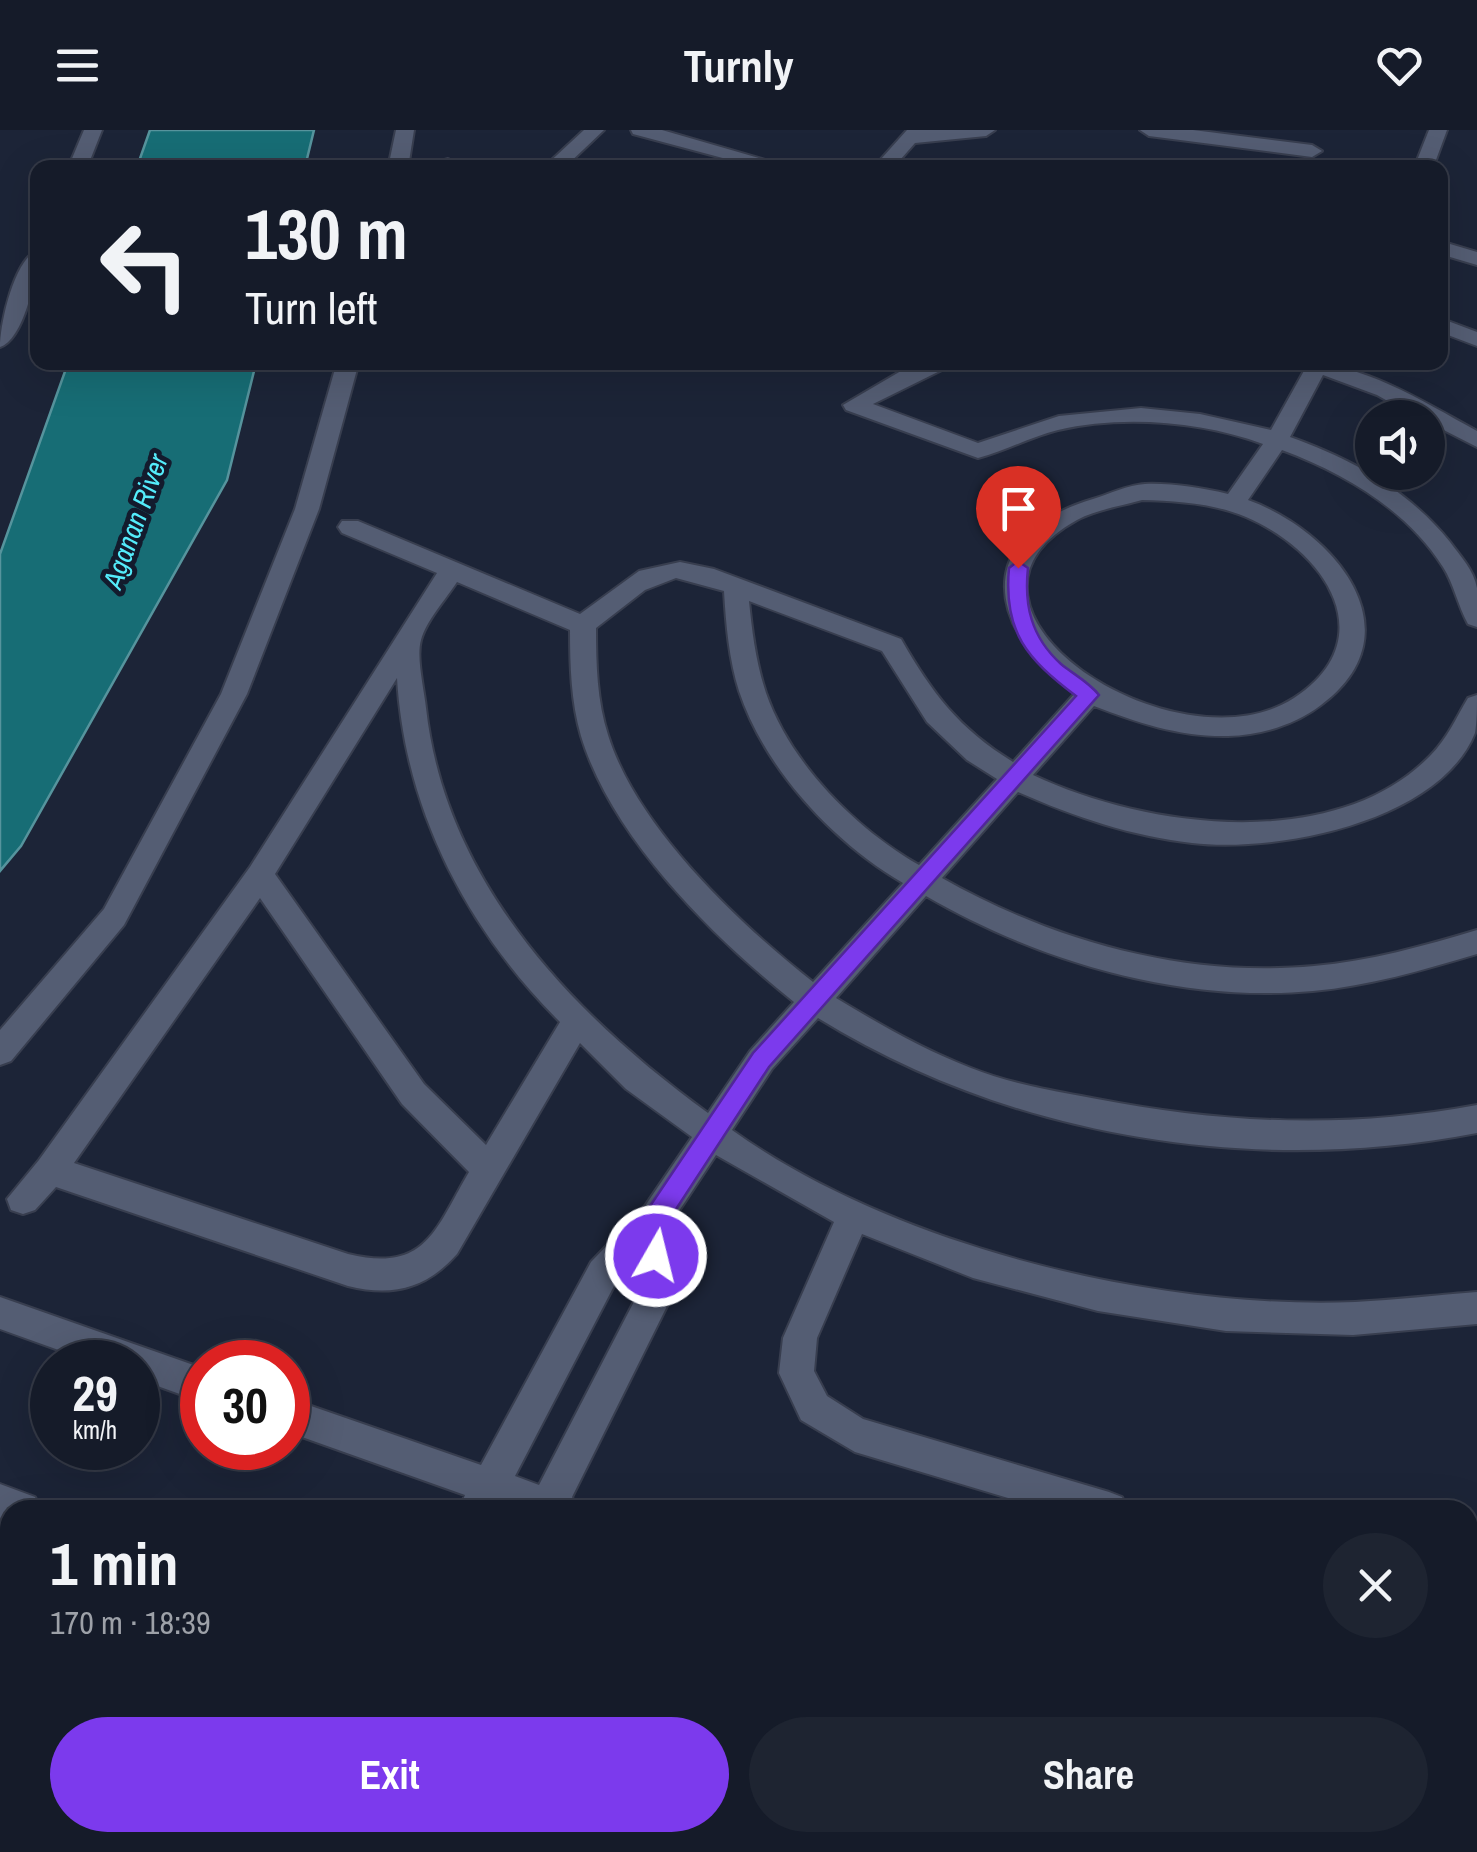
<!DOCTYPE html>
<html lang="en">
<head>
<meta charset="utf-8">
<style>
  body { margin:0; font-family:"Archivo Narrow",sans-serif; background:#1e2431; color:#f1f3f6; height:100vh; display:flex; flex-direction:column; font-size:38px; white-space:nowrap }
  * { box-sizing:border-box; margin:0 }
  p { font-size:32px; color:#9da1a8 }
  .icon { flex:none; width:55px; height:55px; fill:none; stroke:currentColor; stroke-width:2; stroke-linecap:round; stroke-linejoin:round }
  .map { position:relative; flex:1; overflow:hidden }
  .side { position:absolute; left:0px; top:1370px; width:1478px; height:352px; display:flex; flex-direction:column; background:#151b29; border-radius:30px 30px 0 0; box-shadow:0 10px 40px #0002,0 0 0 2px #343946 }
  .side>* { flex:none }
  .top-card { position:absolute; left:30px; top:30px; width:1418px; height:210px; border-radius:20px; box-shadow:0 10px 40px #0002,0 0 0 2px #343946; background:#151b29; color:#f1f3f6; overflow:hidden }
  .tools { position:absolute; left:1355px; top:270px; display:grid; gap:20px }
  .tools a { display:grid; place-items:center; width:90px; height:90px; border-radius:50%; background:#151b29; box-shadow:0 10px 40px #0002,0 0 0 2px #343946; font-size:50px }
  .speed { position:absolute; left:30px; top:1210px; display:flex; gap:20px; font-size:50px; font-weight:700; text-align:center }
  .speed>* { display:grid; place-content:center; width:130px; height:130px; border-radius:50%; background:#151b29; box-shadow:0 10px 40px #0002,0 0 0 2px #343946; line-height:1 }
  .speed small { font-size:25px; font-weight:400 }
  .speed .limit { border:15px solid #d22; background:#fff; color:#111 }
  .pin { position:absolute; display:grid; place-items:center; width:85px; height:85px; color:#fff; margin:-102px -42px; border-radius:50% 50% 50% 0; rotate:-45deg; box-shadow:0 0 10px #0007 }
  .pin .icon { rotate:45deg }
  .me { position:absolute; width:110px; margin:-55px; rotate:8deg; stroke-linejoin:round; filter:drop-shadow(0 0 8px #0008) }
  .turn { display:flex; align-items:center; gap:35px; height:210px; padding:0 50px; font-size:45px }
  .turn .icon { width:130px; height:130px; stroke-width:2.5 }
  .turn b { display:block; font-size:70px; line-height:85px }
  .round { display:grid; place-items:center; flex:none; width:105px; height:105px; border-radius:52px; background:#1e2431 }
  .summary { display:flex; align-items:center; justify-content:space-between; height:170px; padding:0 50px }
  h1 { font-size:60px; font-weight:800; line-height:75px }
  .button { display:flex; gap:20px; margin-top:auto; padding:20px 50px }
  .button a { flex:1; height:115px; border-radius:60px; background:#7c3aed; color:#fff; font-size:40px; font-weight:800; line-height:115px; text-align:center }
  .button a+a { background:#1e2431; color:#f1f3f6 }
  header { display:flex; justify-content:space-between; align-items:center; height:130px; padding:0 50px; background:#151b29; font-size:45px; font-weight:800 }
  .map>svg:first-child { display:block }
  .water { fill:#176d75; stroke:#56949d; stroke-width:2.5 }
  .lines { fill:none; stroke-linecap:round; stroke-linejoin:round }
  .street-casing { stroke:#383e4f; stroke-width:4 }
  .street { fill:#545d73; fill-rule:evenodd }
  .route { fill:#7c3aed; stroke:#51269a; stroke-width:2.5 }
  .labels { text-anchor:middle; stroke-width:10; stroke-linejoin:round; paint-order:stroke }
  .water-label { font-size:28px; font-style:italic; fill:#54ecfb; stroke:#131b2d }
</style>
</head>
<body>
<header><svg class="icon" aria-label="menu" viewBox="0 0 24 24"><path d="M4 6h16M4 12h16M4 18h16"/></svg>Turnly<svg class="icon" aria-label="heart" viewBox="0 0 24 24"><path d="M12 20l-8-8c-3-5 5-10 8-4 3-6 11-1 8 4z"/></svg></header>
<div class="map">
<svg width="1477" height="1722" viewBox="0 0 1477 1722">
  <rect width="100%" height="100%" fill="#1c2437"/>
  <path class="water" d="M150 0H314L305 37H137Z
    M68 233H256L227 350 21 716 0 741V424Z"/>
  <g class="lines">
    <defs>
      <path id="street" d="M84 0H102L87 38H68Z
        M396 0H414L408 38H388Z
        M584 0H604L564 38H543Z
        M631 0H662L793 38H760L633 4Z
        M907 0H995L986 6 915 13 893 38H873Z
        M1140 0H1193L1312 15 1322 21 1312 27 1149 6Z
        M1429 0H1447L1433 38H1414Z
        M448 29 466 38H440L441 31Z
        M1440 111 1477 122V135L1440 124Z
        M38 120C38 143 24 210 0 217 0 194 14 129 38 120Z
        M1440 188 1477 202V216L1440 202Z
        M337 232H359L319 379 247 564 124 795 11 931 0 935V900L104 779 221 564 295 379Z
        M925 232H958L873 274 978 313 1059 286 1141 278 1200 284 1271 300 1305 239 1296 232C1363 232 1420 270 1477 301V317L1428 292V288H1418L1377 265 1323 245 1290 307C1352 329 1408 360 1450 412 1460 426 1474 440 1477 458 1477 470 1477 485 1477 497L1468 494C1458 476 1454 454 1443 437 1407 380 1344 343 1282 320L1248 370C1334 401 1419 502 1321 575 1295 595 1261 605 1228 606 1180 607 1138 593 1094 576L1033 645C1145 698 1334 724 1430 626 1447 609 1456 588 1468 568L1477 565C1477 577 1477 592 1475 603 1439 692 1277 723 1192 713 1131 706 1075 687 1018 662L942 748C1053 811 1185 848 1314 836 1370 831 1424 816 1477 800V824C1423 840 1369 856 1313 861 1180 873 1040 832 926 766L836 868C879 894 924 920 971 938 1011 954 1055 961 1097 969 1225 994 1349 999 1477 975V1003C1254 1046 1012 1008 818 888L772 939 732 1000C895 1117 1157 1180 1355 1172 1396 1170 1437 1165 1477 1162V1194L1353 1205 1226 1201 1098 1181 973 1148 862 1104 817 1208 814 1241 827 1266 863 1289 1109 1362 1122 1367 1127 1380H1048L855 1322 801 1290 779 1243 783 1208 834 1092 716 1025 673 1090 672 1166 572 1367 577 1380 498 1377 459 1380 465 1365 288 1302V1268L481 1335 591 1132 645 1076 692 1007 626 959 580 913 457 1124C426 1159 392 1167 348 1156L56 1057 35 1080 23 1084 11 1080 7 1069 39 1030 250 737 437 443 342 403 338 397 342 391H358L580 484 639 441 680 432 714 439 901 509C932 563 958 598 1013 632L1075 563C985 499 972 405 1093 369 1109 364 1128 355 1145 354 1172 353 1202 358 1228 364L1263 314C1201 291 1122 285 1058 300 1030 307 1005 321 978 328L846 280 843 275 901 241ZM1142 370C1177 371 1213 373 1246 387 1324 420 1385 508 1294 568 1177 644 918 478 1077 390 1095 380 1121 376 1142 370ZM676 448 724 461C726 495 729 529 739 561 765 639 833 712 903 753L813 852C739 794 636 696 608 605 597 571 596 534 596 498L645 460ZM457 452 570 500C570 535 571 572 581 606 612 708 713 807 794 872L750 921 708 983C573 885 445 752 426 578 424 559 416 527 421 510 426 491 446 469 457 452ZM749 471 882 521 927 592 967 630 997 649 919 735C856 699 790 633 766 563 756 533 752 502 749 471ZM397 548C405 681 467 799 560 892L486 1015 424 954 275 744ZM260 768 402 974 469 1042C435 1100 426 1143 348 1124L74 1033ZM639 1129 638 1164 539 1355 515 1346 615 1154Z
        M0 1167 202 1238V1272L138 1249V1232H92L0 1199Z
        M0 1354 35 1367 40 1380H10V1394L0 1390Z
        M1477 1397V1435L1468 1436V1399Z
        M1468 1682 1477 1685V1722H1466L1452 1712H1468Z
        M67 1712H110L106 1722H63Z
        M312 1712H360L356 1722H308Z
        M562 1712H603L600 1722H558Z
        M864 1712H924L928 1722H868Z"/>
    </defs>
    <use href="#street" class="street-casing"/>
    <use href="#street" class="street"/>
  </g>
  <path class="route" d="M1018 431 1028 438C1024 475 1031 507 1061 534 1073 544 1089 552 1099 565L769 937 669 1090 665 1135 656 1138 647 1135 643 1126 648 1079 753 923 1076 566C1027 529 1003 502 1009 438Z"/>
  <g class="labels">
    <g class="water-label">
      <text transform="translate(135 391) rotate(-70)" y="10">Aganan River</text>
    </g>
  </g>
</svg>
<div class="tools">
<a><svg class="icon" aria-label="sound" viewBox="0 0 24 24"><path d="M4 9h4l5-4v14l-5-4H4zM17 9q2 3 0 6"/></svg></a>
</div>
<div class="speed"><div>29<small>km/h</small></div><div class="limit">30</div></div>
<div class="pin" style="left:1018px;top:438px;background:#d93025"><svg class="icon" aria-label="arrive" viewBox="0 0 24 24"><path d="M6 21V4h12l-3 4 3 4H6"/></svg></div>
<svg class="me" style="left:656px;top:1126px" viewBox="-20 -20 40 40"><circle r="17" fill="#7c3aed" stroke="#fff" stroke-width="3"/><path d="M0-11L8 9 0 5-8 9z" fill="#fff"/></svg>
<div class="top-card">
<div class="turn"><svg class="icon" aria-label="left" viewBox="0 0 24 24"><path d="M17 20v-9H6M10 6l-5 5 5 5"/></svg><div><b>130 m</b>Turn left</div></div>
</div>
<section class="side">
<div class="summary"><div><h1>1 min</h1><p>170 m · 18:39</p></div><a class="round"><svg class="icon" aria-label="close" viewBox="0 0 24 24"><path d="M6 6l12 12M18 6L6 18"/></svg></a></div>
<div class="button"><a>Exit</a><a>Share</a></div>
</section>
</div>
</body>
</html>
